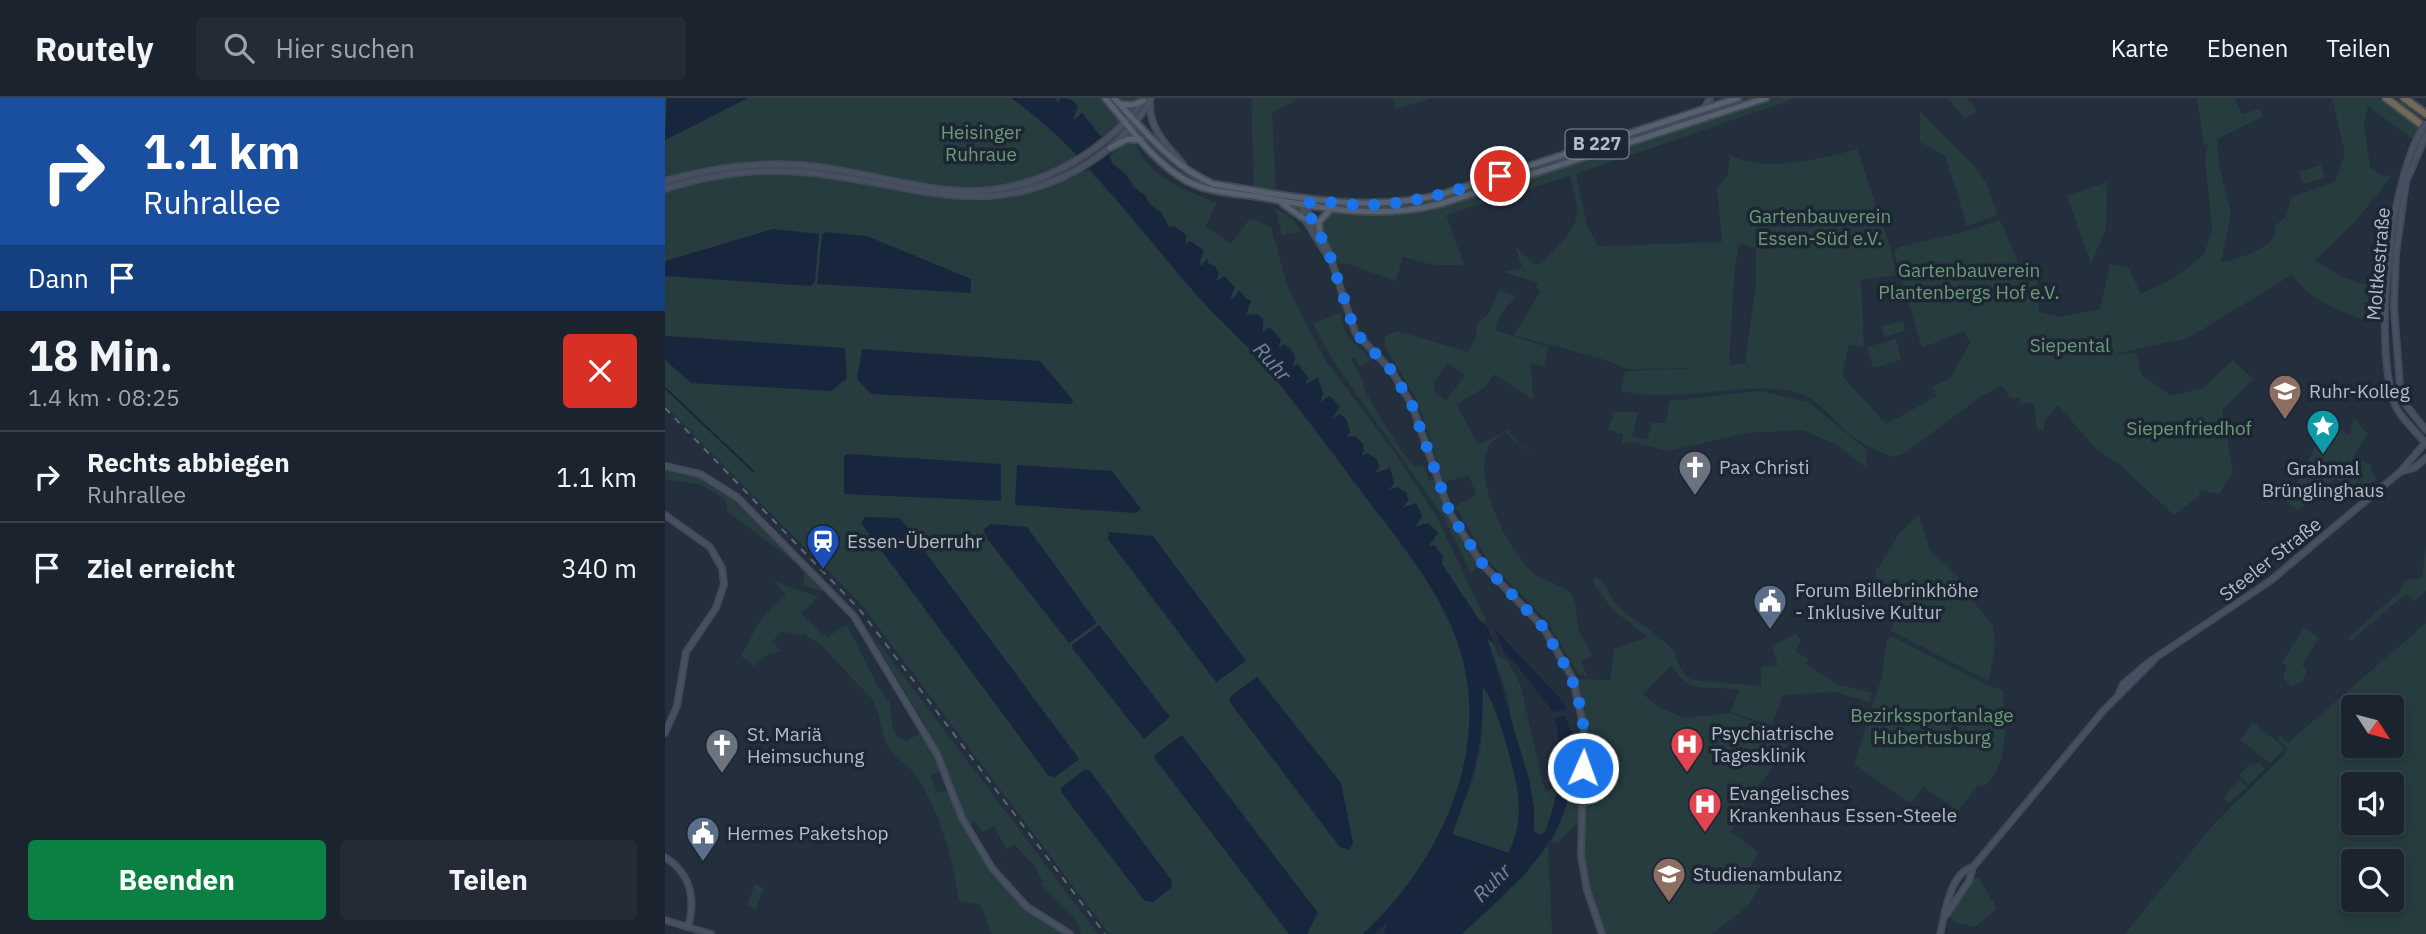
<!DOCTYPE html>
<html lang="de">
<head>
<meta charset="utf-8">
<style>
  body { margin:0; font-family:"IBM Plex Sans",sans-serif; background:#242b36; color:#f1f3f6; height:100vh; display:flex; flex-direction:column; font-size:26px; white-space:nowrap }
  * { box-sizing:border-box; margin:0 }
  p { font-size:23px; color:#a0a4aa }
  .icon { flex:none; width:38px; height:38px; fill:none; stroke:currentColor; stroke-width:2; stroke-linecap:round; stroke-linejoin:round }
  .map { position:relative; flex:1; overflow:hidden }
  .details { display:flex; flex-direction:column; background:#1b232e; width:665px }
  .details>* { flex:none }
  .top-card { background:#1a4fa0; color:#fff; overflow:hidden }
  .needle { width:46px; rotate:126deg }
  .buttons { position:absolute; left:1676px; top:597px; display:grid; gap:14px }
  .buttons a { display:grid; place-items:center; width:63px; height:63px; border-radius:7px; background:#1b232e; box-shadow:0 4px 10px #0003,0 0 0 2px #39404a; font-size:35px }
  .pin { position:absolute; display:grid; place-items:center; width:60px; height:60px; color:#fff; margin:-30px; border:4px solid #fff; border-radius:50%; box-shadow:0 2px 7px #0007 }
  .me { position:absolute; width:77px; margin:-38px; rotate:2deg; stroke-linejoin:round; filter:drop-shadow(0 0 5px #0008) }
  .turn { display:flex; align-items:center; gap:24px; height:147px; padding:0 28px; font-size:32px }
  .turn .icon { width:91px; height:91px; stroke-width:2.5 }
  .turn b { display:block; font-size:49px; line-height:60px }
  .then { display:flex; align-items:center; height:66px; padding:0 28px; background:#0003; gap:14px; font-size:26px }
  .round { display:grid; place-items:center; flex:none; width:74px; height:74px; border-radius:7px; background:#242b36 }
  .head { display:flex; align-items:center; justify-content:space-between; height:119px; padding:0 28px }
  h1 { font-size:42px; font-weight:800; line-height:52px }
  .primary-button { display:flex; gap:14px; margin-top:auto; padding:14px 28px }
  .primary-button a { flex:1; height:80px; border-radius:7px; background:#0b8043; color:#fff; font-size:28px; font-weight:800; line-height:80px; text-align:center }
  .primary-button a+a { background:#242b36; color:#f1f3f6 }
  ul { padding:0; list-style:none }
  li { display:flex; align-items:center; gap:21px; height:91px; padding:0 28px; border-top:2px solid #39404a }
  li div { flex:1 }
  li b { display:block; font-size:26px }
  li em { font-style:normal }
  header { display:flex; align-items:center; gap:42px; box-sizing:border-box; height:98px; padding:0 35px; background:#1b232e; border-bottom:2px solid #39404a }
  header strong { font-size:33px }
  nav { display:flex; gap:38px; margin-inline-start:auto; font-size:24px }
  .search { width:490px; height:63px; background:#242b36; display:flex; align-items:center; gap:18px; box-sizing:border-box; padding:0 24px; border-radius:7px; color:#a0a4aa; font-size:26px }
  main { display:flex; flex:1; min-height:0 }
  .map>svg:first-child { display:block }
  .green { fill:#263c3f; fill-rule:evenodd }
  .water { fill:#17263c; fill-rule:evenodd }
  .pier { fill:#242f3e }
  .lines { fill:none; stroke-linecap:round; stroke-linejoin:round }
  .stream { stroke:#17263c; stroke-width:2 }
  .secondary-casing { stroke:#414a57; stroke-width:8 }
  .primary-casing { stroke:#414a57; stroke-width:9 }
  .highway-casing { stroke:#434c59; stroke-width:10 }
  .secondary { stroke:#465061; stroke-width:4.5 }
  .primary { stroke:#56606e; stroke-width:5 }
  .highway { stroke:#746855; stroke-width:6 }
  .rail { stroke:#5a6575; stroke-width:2; stroke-dasharray:7 7; stroke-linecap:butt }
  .secondary-bridge-casing { stroke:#414a57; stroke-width:8; stroke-linecap:butt }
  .secondary-bridge { stroke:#465061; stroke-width:4.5 }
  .route { stroke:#1a73e8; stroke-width:12; stroke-dasharray:0 21.6 }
  .labels { text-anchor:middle; stroke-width:7; stroke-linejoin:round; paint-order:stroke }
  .shield { fill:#1d2633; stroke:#878f9c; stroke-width:2 }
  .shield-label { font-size:18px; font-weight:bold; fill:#b4bcc9 }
  .park-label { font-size:19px; fill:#6b9a76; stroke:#1d2633 }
  .street-label { font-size:19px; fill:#b4bcc9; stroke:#1d2633 }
  .poi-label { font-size:19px; fill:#b4bcc9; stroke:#1d2633; text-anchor:start }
  .water-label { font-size:21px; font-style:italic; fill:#6d86a8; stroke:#1d2633 }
</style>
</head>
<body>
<header>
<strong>Routely</strong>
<div class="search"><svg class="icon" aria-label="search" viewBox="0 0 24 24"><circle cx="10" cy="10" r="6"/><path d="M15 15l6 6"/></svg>Hier suchen</div>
<nav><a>Karte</a><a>Ebenen</a><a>Teilen</a></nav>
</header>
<main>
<section class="details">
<div class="top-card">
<div class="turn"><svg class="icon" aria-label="right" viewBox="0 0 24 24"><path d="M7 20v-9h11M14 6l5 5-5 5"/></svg><div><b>1.1 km</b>Ruhrallee</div></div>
<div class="then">Dann<svg class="icon" aria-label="arrive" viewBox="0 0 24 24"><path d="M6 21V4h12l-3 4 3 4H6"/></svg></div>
</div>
<div class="head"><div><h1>18 Min.</h1><p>1.4 km · 08:25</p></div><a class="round" style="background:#d93025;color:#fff"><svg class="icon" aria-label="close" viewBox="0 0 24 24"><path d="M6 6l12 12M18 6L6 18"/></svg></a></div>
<ul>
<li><svg class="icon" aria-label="right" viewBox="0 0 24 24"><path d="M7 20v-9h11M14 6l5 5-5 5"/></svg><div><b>Rechts abbiegen</b><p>Ruhrallee</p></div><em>1.1 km</em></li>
<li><svg class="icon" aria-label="arrive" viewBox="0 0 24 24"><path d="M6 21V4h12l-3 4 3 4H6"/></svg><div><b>Ziel erreicht</b></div><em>340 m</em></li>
</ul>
<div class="primary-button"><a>Beenden</a><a>Teilen</a></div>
</section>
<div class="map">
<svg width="1761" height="836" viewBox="0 0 1761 836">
  <rect width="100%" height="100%" fill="#242f3e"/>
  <path class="green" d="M0 0H474L470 5H460L469 16 413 62C460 108 498 161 542 209 552 219 564 227 573 237 616 286 655 339 694 391 734 445 783 500 800 567 825 665 768 771 698 836H444L196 506 0 308ZM592 579 676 685 677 752 565 604V599Z
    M586 0H635L607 15 611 93 589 91Z
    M728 0H767L731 11Z
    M1073 0H1132L911 76 922 127 933 148 1057 144 1052 90 1063 76 1065 57C1097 75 1158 61 1192 51L1225 148 1231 177 1196 182 1199 249 1184 247 1177 278 1221 326 1271 299 1268 289 1285 280 1305 245 1299 233 1257 250 1229 155 1234 149 1306 132 1335 122 1358 176 1372 181 1374 214 1394 219 1435 211 1445 166 1463 169 1476 196 1509 180 1539 157 1547 132 1540 61 1543 46 1539 47 1532 0H1570L1577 16 1595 11 1598 18 1552 41 1554 68 1566 116 1556 164C1575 161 1602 152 1611 135L1609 128 1621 119 1626 99 1670 84 1680 55 1667 0H1713L1755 31 1749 42 1703 8 1699 26 1705 69 1716 77 1727 78 1688 126 1650 162 1675 178 1721 194V227C1687 219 1648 206 1627 177L1523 240 1446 257 1471 255 1476 276 1506 298 1538 290 1568 262 1588 281 1557 312 1568 375 1554 396 1534 392 1535 397 1509 417 1454 366 1431 351 1393 307 1380 322 1378 333 1372 331 1369 305 1356 306 1354 300 1346 301 1337 288 1318 297 1240 355 1229 359C1216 355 1201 348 1190 340 1169 325 1154 298 1126 293 1069 283 1013 307 956 293L960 273 1036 270 963 271 937 261 849 237 875 194 871 188 874 185 839 174 857 169 850 148 870 167 876 166C910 129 920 129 905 78L781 117 799 167H768L738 159 731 183 683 166 667 165 655 128 663 113 642 108 651 103H752ZM1075 145 1091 151V185L1080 266 1064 267 1070 166Z
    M1282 0H1302L1312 13 1300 20Z
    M1255 13 1310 69 1321 84 1332 117 1302 128 1280 57 1255 44Z
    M473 31 523 77 548 87 627 101C615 102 601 97 589 95 522 85 516 82 470 33Z
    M464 45 471 46C482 79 521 92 551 105L541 128 566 146 585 120 606 129 622 187 660 262 730 355 771 418 824 528 815 524 763 448 773 435 750 430 757 418 751 405 737 411 697 359C696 349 701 345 690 338L681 339 682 323 678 318 667 321 668 317 655 304 653 280 640 287 627 267 630 256 624 249 613 251 616 242 606 230 598 235 581 216 585 202 571 198 564 201 551 183 542 161 534 167 521 147V137L509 128 504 130C493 108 475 97 462 78 456 69 448 70 444 58Z
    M1656 67 1660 80 1638 86 1634 74Z
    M1442 84 1441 130 1426 166 1402 98Z
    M610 110 626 119 637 134 617 137Z
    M834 192 851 198 834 219 830 232 883 249 879 269 866 265 868 302 830 276 820 289 792 306 813 347 843 332 854 345 872 356 857 349 840 334C835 338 827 342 824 348 807 381 841 447 865 472 875 483 892 484 903 493 913 502 911 517 913 529 915 538 923 549 927 558L916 563 922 577 936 579 913 576 882 523 824 464 790 408 811 397 804 377 779 384 753 304 720 249V239L732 233 803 254 811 239 812 225 823 216ZM783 265 800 277 781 303 771 296 768 285Z
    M675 215 682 238 707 262 695 268 689 259 686 261 700 286 697 288C705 301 738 360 751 369L759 367 764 383 771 381 784 415 816 466 806 475 778 418 669 264 648 226Z
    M1238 223 1240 233 1219 239 1216 229Z
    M1231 241 1236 262 1208 270 1202 249Z
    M1095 293 1143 304 1202 352 1201 369 1170 346 1138 332 1080 335 1004 353 966 344 957 346 958 336 943 332 949 314H973L967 339 982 342 987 325H1001L1004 303Z
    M1689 320 1703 336 1688 359 1707 367 1705 371 1712 381 1696 393 1669 381 1633 412 1622 404 1656 337 1669 335 1671 330 1685 336Z
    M0 372C66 375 122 450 165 496L138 487 139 476 133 467 62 413 60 401 37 387 0 381Z
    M1254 416 1265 453 1293 478 1301 495 1328 527 1330 548 1324 583 1226 533 1237 501 1211 479V473L1234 436Z
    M1761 445V493L1748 504 1741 496 1697 533 1688 543 1683 540 1736 492 1739 482 1757 480Z
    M930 479C941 484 943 495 950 504 967 523 989 532 1006 550 1014 560 1014 576 1027 582L1096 588V569L1113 568 1107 548 1131 536 1136 542 1131 554 1144 561 1141 566 1171 586 1207 595 1204 604 1170 594 1118 597 1107 627 1066 614 1074 592C1040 586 1026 599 1007 567L978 596 992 608 1019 620 1066 615 1128 640 1074 716 1077 719 1066 734 1093 754 1083 774 1095 781V789L1083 808 1047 836H938L919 775 916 722 892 745 886 744C904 714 906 677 908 643L919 642 918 618 908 581 945 582 949 551 983 539 948 512 928 485Z
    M108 483 154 499 136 515 162 540 181 526 214 590 225 605 227 627 232 639 242 643 257 634 276 673 266 677 272 694 287 693 259 625 202 530 433 836H415L416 832 410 820 376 786 378 784 370 769 349 746 342 752 329 728 318 734 310 723 302 729 313 750 356 804 404 836H327L316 807 294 803C288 761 274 709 248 674 240 664 228 659 222 647 215 632 216 615 207 601L155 546 138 536 137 538 116 533 107 544 117 553 102 557 89 568 76 558 96 521 121 497Z
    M1761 525V836H1460L1548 727 1620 656 1622 650 1613 641 1615 638 1623 645ZM1689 609H1727V648H1689ZM1689 686H1727V724H1689ZM1689 763H1727V802H1689Z
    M1639 530 1654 540 1637 567 1642 571 1638 583 1626 589 1618 579 1622 568 1617 564Z
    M821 537 841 560 855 586 880 694 894 687 890 710 880 734 875 737 868 733 869 710 864 681 847 630 843 599Z
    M1228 539 1322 587 1338 592C1339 624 1347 665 1318 689L1314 687 1293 712 1258 689 1245 705 1189 666 1217 578 1222 541Z
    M818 587C833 611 855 684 854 713 854 728 849 742 844 755L787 736 808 682 816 647Z
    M1588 624 1620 650 1605 665 1575 642Z
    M1593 664 1600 671 1583 687 1574 677 1586 665 1589 668Z
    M1574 681 1581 689 1564 705 1559 700Z
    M883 747 887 836H797L861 776 872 758Z
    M1313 779 1332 810 1310 829 1292 825 1284 818 1307 781Z
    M90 786 99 790 91 811 82 808Z"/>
  <path class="water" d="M2 0H83L0 42Z
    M346 0H391L392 5 396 0C404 0 407 2 413 8L408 22 417 15 437 40 447 66 461 77 468 90 479 96 486 108 496 114 504 129 508 128 521 137V146L525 143 539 152 534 167 538 168 543 160V165L550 168 554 175 551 183 560 178 570 190 565 201 568 202 574 192 582 202H586L581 217 593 216 598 221V235L604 229 616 242 613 251 620 246 631 260 627 268 633 266 643 280 640 287 653 279 658 296 655 304 665 298 675 308 667 321 675 316 682 323 685 334 681 340 689 338 698 346 699 353 696 358 702 355 712 361 714 369 710 375 725 370 729 385 724 392 732 389 742 395 743 403 737 410 751 405 757 418 750 429 763 425 773 435 763 449 769 447 778 458 777 466 815 523 831 532 900 606V612L888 614 850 565 822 540 864 681 869 710V733L875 737 880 734C894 696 901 659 889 620L901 618C902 630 907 629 908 640 915 736 860 777 797 836H719L722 824 709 836H698C775 765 829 651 793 546 774 489 733 441 697 394 667 353 636 312 604 272 585 249 562 230 542 208 479 139 423 54 346 0ZM817 587C833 607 855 686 854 713 854 727 849 742 844 755L787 736C806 686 821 641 817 587Z
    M108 131 154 136 150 183 146 188 0 178V163Z
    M160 134 202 138 306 181V195L152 186 157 137Z
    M0 238 180 250 182 280 166 293 26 285 0 262Z
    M197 251 375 263 408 302 407 306 206 296 192 281Z
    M183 356 336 366V403L179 396V358Z
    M352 367 447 373 476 411 471 415 350 407Z
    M200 419 235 420 414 661 390 679 383 677 196 425Z
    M325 426 362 429 432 525 404 545 323 442 318 432Z
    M444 434 488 438 581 563 551 584 443 441Z
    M434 527 505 619 479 641 408 551 407 547Z
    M592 579 676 685 688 745 684 752 675 749 564 603 565 599Z
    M517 637 653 815 642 836H624L490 661V657Z
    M420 671 425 673 507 783 506 790 488 804 480 803 396 694V690Z"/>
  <path class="pier" d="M439 37 447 55 420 74 407 61Z
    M819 521 827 525 843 564 833 557Z"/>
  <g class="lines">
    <path class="stream" d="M0 290 88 373"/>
    <defs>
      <path id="secondary" d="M485 5C484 31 502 48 518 66
        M1039 11 1045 0
        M1756 33C1724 88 1708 247 1730 307 1736 321 1751 333 1760 345
        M1761 37 1741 84 1731 155 1729 210 1736 301 1761 332
        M0 83C44 70 90 64 136 67 186 71 234 87 283 92 361 100 434 61 481 0
        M0 91C44 77 90 70 136 74 241 82 324 130 425 64 449 48 473 27 486 0
        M631 99 640 108 663 152 690 234 726 272 747 307 785 415 816 465 878 529 908 581 919 631 916 758 922 792 937 836
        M650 103 639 107 637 117 665 162
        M0 368 35 376 72 399 189 518 272 656 297 720 327 770 362 809 405 836
        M1735 374 1749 370 1761 360
        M0 417 45 449 57 470 59 486 51 510 21 554 12 608 0 635
        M1453 598 1458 586 1484 564 1605 483 1735 374 1761 344
        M0 759C26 776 31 800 23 829
        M1281 817 1304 783 1308 769
        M0 822 46 836
        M1275 836C1280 817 1284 775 1308 769L1439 612 1488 563"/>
      <path id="primary" d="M440 0C464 28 489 65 522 83 545 95 570 95 595 99 656 110 712 122 775 106L1101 0
        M449 0C480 33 505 67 548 86 626 98 700 116 778 96L1073 0
        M455 6 467 7 478 3
        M445 50 463 41 476 42
        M618 106 638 120
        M655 136 654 124 664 113"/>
      <path id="highway" d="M1721 0 1761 30
        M1739 0 1761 16"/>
    </defs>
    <use href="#secondary" class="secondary-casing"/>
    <use href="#primary" class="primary-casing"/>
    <use href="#highway" class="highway-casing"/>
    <use href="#secondary" class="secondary"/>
    <use href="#primary" class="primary"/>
    <use href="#highway" class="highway"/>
    <path class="rail" d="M0 310 195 512 440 836"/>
    <defs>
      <path id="secondary-bridge" d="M1756 33 1761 25"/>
    </defs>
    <use href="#secondary-bridge" class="secondary-bridge-casing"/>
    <use href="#secondary-bridge" class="secondary-bridge"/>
  </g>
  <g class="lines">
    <path class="route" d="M835 78C788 94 742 108 692 107 675 107 654 99 639 107L663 152 690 234 726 272 747 307 785 415 817 465 878 529 906 578 918 618V670"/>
  </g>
  <defs>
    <symbol id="school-pin" viewBox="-11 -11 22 30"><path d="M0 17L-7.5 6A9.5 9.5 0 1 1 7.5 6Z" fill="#8d6e63" stroke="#1d2633"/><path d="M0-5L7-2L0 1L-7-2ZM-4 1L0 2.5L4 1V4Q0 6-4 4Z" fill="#fff"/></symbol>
    <symbol id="sight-pin" viewBox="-11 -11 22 30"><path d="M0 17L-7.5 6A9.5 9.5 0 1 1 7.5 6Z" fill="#0f9aa8" stroke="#1d2633"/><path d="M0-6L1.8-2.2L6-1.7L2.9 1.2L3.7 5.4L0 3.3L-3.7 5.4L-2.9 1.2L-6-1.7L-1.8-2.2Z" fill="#fff"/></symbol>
    <symbol id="church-pin" viewBox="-11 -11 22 30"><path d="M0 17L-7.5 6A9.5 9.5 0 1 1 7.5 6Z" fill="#6b7280" stroke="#1d2633"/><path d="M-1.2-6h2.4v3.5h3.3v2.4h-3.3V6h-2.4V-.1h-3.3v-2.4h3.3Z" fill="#fff"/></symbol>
    <symbol id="station-pin" viewBox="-11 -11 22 30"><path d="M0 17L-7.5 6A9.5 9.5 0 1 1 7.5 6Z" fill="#1a4fb4" stroke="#1d2633"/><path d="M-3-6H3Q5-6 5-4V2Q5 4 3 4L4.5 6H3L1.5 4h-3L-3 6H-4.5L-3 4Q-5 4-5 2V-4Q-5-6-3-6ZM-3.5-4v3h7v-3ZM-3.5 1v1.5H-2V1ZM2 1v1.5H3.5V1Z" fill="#fff"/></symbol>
    <symbol id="civic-pin" viewBox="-11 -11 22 30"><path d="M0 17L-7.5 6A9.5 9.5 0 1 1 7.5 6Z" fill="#5c6f8a" stroke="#1d2633"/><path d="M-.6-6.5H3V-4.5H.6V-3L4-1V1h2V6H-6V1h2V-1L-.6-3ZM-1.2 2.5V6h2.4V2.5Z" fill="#fff"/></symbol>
    <symbol id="hospital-pin" viewBox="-11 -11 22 30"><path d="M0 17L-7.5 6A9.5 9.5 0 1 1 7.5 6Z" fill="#e0444e" stroke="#1d2633"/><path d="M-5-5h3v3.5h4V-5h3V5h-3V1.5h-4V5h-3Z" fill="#fff"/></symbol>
    <symbol id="university-pin" viewBox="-11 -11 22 30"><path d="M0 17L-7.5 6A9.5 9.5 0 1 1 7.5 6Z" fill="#8d6e63" stroke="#1d2633"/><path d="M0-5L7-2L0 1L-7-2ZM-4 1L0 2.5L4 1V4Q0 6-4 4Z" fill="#fff"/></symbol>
  </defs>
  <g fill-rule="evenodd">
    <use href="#school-pin" x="1601" y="274" width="38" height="52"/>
    <use href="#sight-pin" x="1639" y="309" width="38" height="52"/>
    <use href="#church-pin" x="1011" y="350" width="38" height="52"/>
    <use href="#station-pin" x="139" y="424" width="38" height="52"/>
    <use href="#civic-pin" x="1086" y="484" width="38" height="52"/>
    <use href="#hospital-pin" x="1003" y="627" width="38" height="52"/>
    <use href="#church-pin" x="38" y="628" width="38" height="52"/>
    <use href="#hospital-pin" x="1021" y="687" width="38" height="52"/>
    <use href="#civic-pin" x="19" y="716" width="38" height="52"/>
    <use href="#university-pin" x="985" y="757" width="38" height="52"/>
  </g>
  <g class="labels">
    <rect class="shield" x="900.5" y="31.5" width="63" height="29" rx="5"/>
    <g class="shield-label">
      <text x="932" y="52">B 227</text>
    </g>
    <g class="park-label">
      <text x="316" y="41">Heisinger<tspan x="316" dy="22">Ruhraue</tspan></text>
      <text x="1155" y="125">Gartenbauverein<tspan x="1155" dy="22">Essen-Süd e.V.</tspan></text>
      <text x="1304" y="179">Gartenbauverein<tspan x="1304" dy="22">Plantenbergs Hof e.V.</tspan></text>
      <text x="1405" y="254">Siepental</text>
      <text x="1524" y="337">Siepenfriedhof</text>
      <text x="1267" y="624">Bezirkssportanlage<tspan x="1267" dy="22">Hubertusburg</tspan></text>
    </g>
    <g class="street-label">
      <text transform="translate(1713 166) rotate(-85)" y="7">Moltkestraße</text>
      <text transform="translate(1605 461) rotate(-38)" y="7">Steeler Straße</text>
    </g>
    <g class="poi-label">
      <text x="1644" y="300">Ruhr-Kolleg</text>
      <text x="1054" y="376">Pax Christi</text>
      <text x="1658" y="377" text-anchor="middle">Grabmal<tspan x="1658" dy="22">Brünglinghaus</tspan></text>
      <text x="182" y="450">Essen-Überruhr</text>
      <text x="1130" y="499">Forum Billebrinkhöhe<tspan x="1130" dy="22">- Inklusive Kultur</tspan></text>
      <text x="1046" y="642">Psychiatrische<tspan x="1046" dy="22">Tagesklinik</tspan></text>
      <text x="82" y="643">St. Mariä<tspan x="82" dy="22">Heimsuchung</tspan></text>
      <text x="1064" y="702">Evangelisches<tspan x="1064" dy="22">Krankenhaus Essen-Steele</tspan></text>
      <text x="62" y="742">Hermes Paketshop</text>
      <text x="1028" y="783">Studienambulanz</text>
    </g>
    <g class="water-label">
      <text transform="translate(607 264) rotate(48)" y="7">Ruhr</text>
      <text transform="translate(827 785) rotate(-45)" y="7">Ruhr</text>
    </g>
  </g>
</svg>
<div class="buttons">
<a><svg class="needle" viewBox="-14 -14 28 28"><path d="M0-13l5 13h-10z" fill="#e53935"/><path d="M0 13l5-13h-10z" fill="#a0a4aa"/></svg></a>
<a><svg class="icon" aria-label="sound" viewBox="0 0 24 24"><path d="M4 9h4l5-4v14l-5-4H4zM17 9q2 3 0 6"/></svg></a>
<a><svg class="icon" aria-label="search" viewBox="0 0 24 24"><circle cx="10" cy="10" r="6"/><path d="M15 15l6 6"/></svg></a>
</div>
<div class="pin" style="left:835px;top:78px;background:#d93025"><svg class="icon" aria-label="arrive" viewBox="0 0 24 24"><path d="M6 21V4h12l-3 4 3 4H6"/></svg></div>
<svg class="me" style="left:918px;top:670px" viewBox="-20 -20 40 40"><circle r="17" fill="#1a73e8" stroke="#fff" stroke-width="3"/><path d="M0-11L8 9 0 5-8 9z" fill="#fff"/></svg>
</div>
</main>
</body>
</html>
